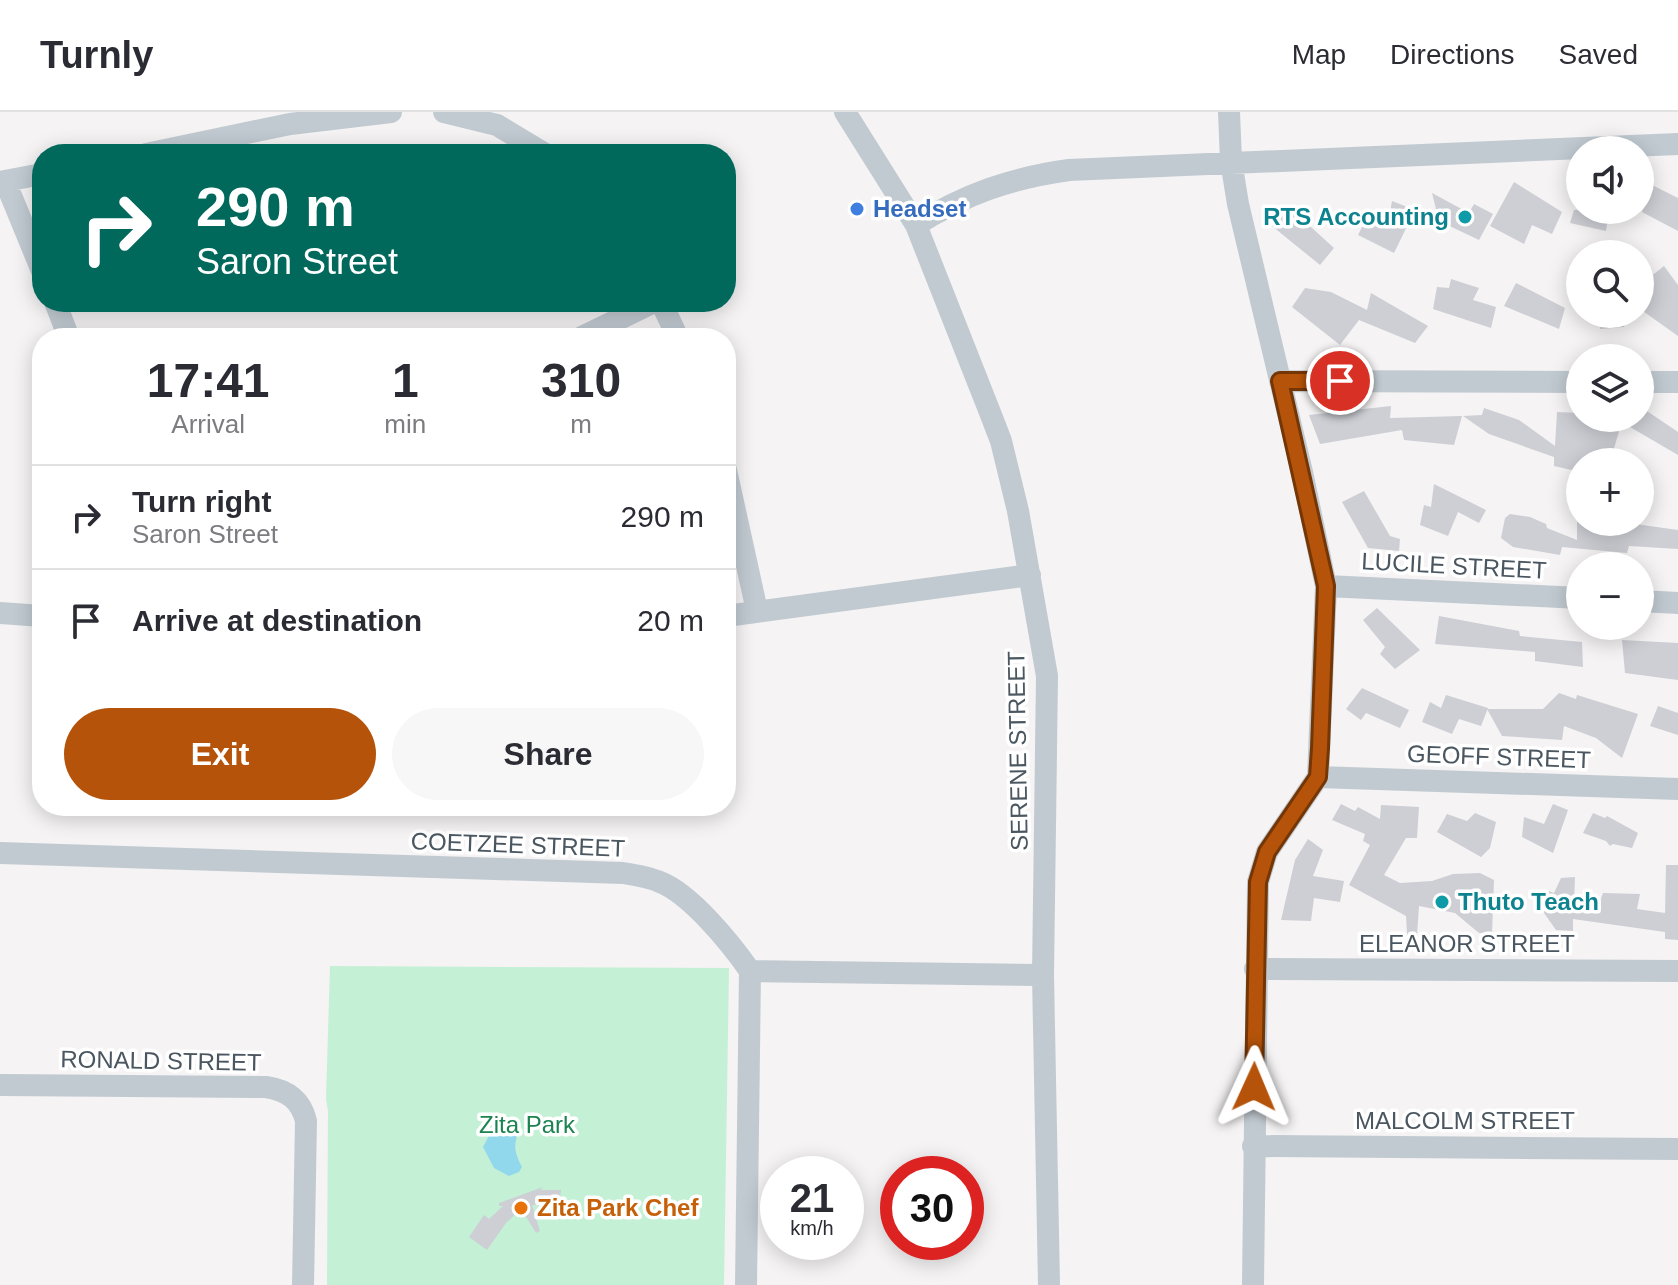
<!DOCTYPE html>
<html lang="en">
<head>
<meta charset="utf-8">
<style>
  body { margin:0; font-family:Helvetica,sans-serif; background:#f7f7f7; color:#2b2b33; height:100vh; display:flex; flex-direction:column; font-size:30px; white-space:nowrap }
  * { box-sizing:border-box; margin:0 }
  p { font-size:26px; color:#7c7c81 }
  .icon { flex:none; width:44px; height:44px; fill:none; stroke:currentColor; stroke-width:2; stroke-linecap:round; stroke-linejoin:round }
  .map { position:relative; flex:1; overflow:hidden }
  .drawer { position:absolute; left:32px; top:216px; width:704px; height:488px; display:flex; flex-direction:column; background:#fff; border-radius:32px; box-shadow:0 4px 20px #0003 }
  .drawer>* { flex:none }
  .guide { position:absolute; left:32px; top:32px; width:704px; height:168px; border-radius:32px; box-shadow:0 4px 20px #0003; background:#00695c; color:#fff; overflow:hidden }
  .buttons { position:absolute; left:1566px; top:24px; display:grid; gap:16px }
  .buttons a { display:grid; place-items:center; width:88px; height:88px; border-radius:50%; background:#fff; box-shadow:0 4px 20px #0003; font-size:40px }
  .speed { position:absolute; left:760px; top:1044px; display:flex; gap:16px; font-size:40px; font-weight:700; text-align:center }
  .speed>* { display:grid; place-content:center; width:104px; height:104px; border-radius:50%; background:#fff; box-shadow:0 4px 20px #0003; line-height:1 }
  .speed small { font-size:20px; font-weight:400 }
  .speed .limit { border:12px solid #d22; background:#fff; color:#111 }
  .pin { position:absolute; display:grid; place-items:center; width:68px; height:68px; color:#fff; margin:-34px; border:4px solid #fff; border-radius:50%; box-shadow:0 2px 8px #0007 }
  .me { position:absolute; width:88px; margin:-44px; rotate:1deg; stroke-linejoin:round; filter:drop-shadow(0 0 6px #0008) }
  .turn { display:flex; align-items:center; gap:28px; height:168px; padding:0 32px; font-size:36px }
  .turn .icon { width:104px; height:104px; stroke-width:2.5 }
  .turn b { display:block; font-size:56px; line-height:68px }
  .eta { display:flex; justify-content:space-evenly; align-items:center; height:136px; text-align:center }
  .eta b { font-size:48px; font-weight:800; line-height:56px }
  .primary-button { display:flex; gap:16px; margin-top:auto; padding:16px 32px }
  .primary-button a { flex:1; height:92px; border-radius:48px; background:#b45309; color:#fff; font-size:32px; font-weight:800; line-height:92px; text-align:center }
  .primary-button a+a { background:#f7f7f7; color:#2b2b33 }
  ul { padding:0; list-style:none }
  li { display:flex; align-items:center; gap:24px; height:104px; padding:0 32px; border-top:2px solid #e1e1e2 }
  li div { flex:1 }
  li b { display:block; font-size:30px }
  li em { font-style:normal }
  header { display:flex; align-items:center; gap:48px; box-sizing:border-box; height:112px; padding:0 40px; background:#fff; border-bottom:2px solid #e1e1e2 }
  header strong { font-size:38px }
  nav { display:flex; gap:44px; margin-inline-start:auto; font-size:28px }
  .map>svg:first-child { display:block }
  .green { fill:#c4f0d5 }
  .water { fill:#92d8ec }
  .building { fill:#cdcfd5 }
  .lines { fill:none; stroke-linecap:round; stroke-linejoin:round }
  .minor { stroke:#c1cad1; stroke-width:22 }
  .route-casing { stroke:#753606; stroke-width:20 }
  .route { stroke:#b45309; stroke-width:14 }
  .shop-dot { fill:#3f7fe0; stroke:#fff; stroke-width:3 }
  .culture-dot { fill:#0f9aa8; stroke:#fff; stroke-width:3 }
  .food-dot { fill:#e8710a; stroke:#fff; stroke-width:3 }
  .labels { text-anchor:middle; stroke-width:7; stroke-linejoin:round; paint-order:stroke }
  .shop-label { font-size:24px; font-weight:bold; fill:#366cbe; stroke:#fff; text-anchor:start }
  .culture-label { font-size:24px; font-weight:bold; fill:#0d838f; stroke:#fff; text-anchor:end }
  .street-label { font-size:24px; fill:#4a5660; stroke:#fff }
  .park-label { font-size:24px; fill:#1a834f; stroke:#fff }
  .food-label { font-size:24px; font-weight:bold; fill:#c56008; stroke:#fff; text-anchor:start }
</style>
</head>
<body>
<header>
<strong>Turnly</strong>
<nav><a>Map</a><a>Directions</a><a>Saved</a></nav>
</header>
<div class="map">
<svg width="1678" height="1173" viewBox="0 0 1678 1173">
  <rect width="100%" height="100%" fill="#f5f3f3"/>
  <path class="green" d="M330 854 729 856 724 1173H327L328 999 326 987Z"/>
  <path class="water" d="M509 1007 516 1008C521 1032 508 1028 522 1055L519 1060 509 1064 494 1056 483 1035 492 1018Z"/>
  <path class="building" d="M1514 70 1562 100 1552 122 1532 113 1524 132 1490 114Z
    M1652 73 1678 86V119L1642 100Z
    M1432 81 1469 101 1474 92 1493 102 1479 128 1439 109Z
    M1392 89 1415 98 1394 141 1358 123 1371 97 1389 106Z
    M1289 95 1334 136 1320 153 1272 114 1276 104Z
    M1574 98H1609L1606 119 1570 111Z
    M1664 154 1678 173V224L1640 197V173Z
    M1451 167 1479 176 1473 188 1496 195 1491 216 1433 197 1437 175 1449 176Z
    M1516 171 1565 196 1559 217 1504 194Z
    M1305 176 1331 180 1367 198 1371 181 1428 214 1415 231 1359 208 1340 233 1292 195Z
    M1600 202H1625L1624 215 1600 217Z
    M1391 294 1390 306 1462 304 1454 333 1404 328 1402 318 1320 332 1309 303Z
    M1641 295 1678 320V343L1630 315 1635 306H1640Z
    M1484 296 1519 308 1555 334 1557 300 1580 301V306H1596L1620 316 1610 350H1580V360L1554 354V345L1489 322 1463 304 1482 303Z
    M1434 372 1486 398 1479 411 1458 400 1448 424 1420 413 1424 393 1431 395Z
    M1364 379 1390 424 1400 427 1399 439 1368 436 1342 390Z
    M1510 402 1530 405 1546 412 1547 416 1577 428V410H1635V412L1678 418V437L1629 434 1627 441 1562 435 1560 443 1513 435 1501 426 1505 406Z
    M1377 496 1420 538 1395 557 1380 542 1385 535 1363 508Z
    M1439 504 1519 519 1520 524 1582 530 1583 555 1535 549V540L1435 532Z
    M1622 528 1678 531V568L1625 561Z
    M1362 576 1409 598 1400 616 1366 601 1361 608 1346 597Z
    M1559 581 1576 587 1577 583 1638 602 1622 646 1596 626 1564 614 1562 628 1502 624 1487 597H1543Z
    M1446 583 1488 596 1481 614 1459 607 1452 622 1422 610 1430 590 1441 596Z
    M1658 594 1678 601V623L1650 614Z
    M1341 692 1355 699 1358 695 1380 707 1381 693 1419 695 1417 726H1406L1384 763 1400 771 1432 769 1453 762 1480 761 1494 768 1492 821H1479L1455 801 1419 794 1416 838H1408L1406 804 1349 773 1370 733 1363 729 1365 722 1332 708Z
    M1553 692 1568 698 1553 741 1522 725 1524 705 1544 712Z
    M1475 701 1496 710 1490 736 1481 745 1437 720 1447 702 1467 709Z
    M1593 701 1605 706 1607 704 1638 721 1632 736 1613 732 1610 734 1606 729 1583 721Z
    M1308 727 1323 738 1313 764 1344 769 1340 790 1314 786 1311 809 1281 808 1295 748Z
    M1666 753H1678V828L1665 827V820L1573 807V819L1556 818 1544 801 1546 778 1554 781 1561 766 1575 765 1574 791 1599 792 1603 781 1640 782 1637 797 1665 801Z
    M543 1075 540 1078H561L559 1093H532L540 1119 536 1121 521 1097 506 1111 487 1138 469 1125 484 1103 489 1107 503 1094H499V1091Z"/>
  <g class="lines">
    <path class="minor" d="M444 0 497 13 545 42
      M845 0 916 113 991 303 1001 329 1018 399 1047 564 1043 863 1049 1173
      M1229 0 1231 49 1238 92 1302 360 1326 474 1318 665 1267 740 1258 770 1253 1173
      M146 42 290 12 391 0
      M5 69 42 159
      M0 70 42 62
      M916 113C965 82 1011 66 1069 58L1678 32
      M55 190 69 226
      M661 190 678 226
      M580 226 654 190
      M1280 269 1580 270
      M1640 270H1678
      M726 358 757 499
      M1326 474 1580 486
      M1640 489 1678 491
      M0 501 42 504
      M726 504 1030 463
      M1318 665 1678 677
      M0 741 623 761C636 763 649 765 660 770 691 782 732 833 750 859
      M1255 857 1678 859
      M750 859 1043 863
      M0 973 266 975C287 978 301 988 306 1009L303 1173
      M1253 1034 1678 1037
      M746 1173 750 859"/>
  </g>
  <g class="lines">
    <defs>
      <path id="route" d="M1254 975 1258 770 1267 740 1318 665 1320 636 1326 474 1280 269H1340"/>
    </defs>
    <use href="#route" class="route-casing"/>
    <use href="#route" class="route"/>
  </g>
  <circle class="shop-dot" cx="857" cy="97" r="8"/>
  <g class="culture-dot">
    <circle cx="1465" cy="105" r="8"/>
    <circle cx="1442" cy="790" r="8"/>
  </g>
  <circle class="food-dot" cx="521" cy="1096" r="8"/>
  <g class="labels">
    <g class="shop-label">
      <text x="873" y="105">Headset</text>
    </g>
    <g class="culture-label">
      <text x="1449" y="113">RTS Accounting</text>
      <text x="1458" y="798" text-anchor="start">Thuto Teach</text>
    </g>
    <g class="street-label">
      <text transform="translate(1454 454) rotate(3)" y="8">LUCILE STREET</text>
      <text transform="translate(1018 639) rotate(-91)" y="8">SERENE STREET</text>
      <text transform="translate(1499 645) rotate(2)" y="8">GEOFF STREET</text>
      <text transform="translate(518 733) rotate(2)" y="8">COETZEE STREET</text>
      <text x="1467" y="840">ELEANOR STREET</text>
      <text transform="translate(161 949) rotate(1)" y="8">RONALD STREET</text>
      <text x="1465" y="1017">MALCOLM STREET</text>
    </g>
    <g class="park-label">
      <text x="527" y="1021">Zita Park</text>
    </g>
    <g class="food-label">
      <text x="537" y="1104">Zita Park Chef</text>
    </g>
  </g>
</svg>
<div class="buttons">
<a><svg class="icon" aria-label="sound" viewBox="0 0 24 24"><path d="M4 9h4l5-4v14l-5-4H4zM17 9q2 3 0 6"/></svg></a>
<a><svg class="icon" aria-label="search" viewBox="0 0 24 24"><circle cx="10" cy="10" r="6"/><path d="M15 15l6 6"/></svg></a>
<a><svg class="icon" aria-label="layers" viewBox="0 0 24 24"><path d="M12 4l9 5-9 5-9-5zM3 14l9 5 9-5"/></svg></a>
<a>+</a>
<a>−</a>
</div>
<div class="speed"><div>21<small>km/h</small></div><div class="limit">30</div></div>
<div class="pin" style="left:1340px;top:269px;background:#d93025"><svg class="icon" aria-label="arrive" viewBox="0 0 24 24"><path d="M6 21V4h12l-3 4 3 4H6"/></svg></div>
<svg class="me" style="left:1254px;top:975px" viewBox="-20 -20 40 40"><path d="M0-17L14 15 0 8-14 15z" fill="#b45309" stroke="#fff" stroke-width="4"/></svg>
<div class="guide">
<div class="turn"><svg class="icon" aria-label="right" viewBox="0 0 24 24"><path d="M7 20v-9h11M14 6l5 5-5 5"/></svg><div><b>290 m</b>Saron Street</div></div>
</div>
<section class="drawer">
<div class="eta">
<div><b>17:41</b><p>Arrival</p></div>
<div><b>1</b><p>min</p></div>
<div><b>310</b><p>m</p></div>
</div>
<ul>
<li><svg class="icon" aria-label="right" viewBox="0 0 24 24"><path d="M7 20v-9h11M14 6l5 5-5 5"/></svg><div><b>Turn right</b><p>Saron Street</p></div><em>290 m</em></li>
<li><svg class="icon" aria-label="arrive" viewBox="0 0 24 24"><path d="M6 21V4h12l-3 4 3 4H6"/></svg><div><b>Arrive at destination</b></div><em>20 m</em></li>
</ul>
<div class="primary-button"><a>Exit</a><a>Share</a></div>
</section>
</div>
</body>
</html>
